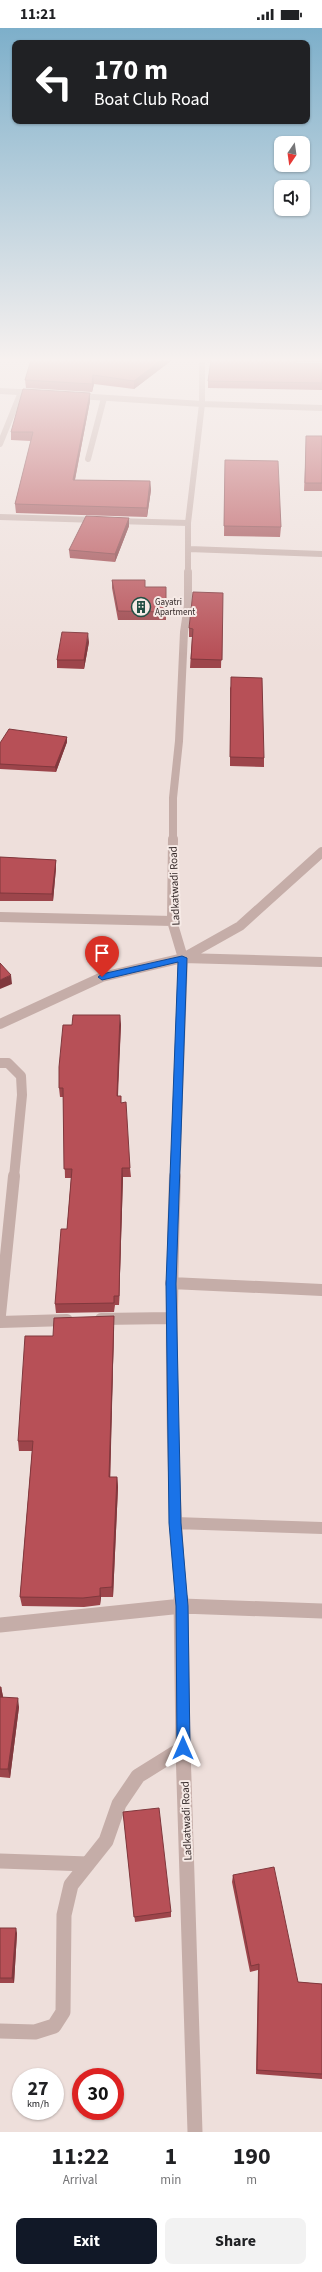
<!DOCTYPE html>
<html lang="en">
<head>
<meta charset="utf-8">
<style>
  body { margin:0; font-family:"Source Sans 3",sans-serif; background:#f2f2f2; color:#202124; height:100vh; display:flex; flex-direction:column; font-size:15px; white-space:nowrap }
  * { box-sizing:border-box; margin:0 }
  p { font-size:13px; color:#757577 }
  .icon { flex:none; width:22px; height:22px; fill:none; stroke:currentColor; stroke-width:2; stroke-linecap:round; stroke-linejoin:round }
  .map { position:relative; height:2104px; overflow:hidden }
  .drawer { display:flex; flex-direction:column; background:#fff; flex:1 }
  .drawer>* { flex:none }
  .top-card { position:absolute; left:12px; top:12px; width:298px; height:84px; border-radius:8px; box-shadow:0 1px 3px #0004; background:#202124; color:#fff; overflow:hidden }
  .needle { width:26px; rotate:193deg }
  .tools { position:absolute; left:274px; top:108px; display:grid; gap:8px }
  .tools a { display:grid; place-items:center; width:36px; height:36px; border-radius:8px; background:#fff; box-shadow:0 1px 3px #0004; font-size:20px }
  .speed { position:absolute; left:12px; top:2040px; display:flex; gap:8px; font-size:20px; font-weight:700; text-align:center }
  .speed>* { display:grid; place-content:center; width:52px; height:52px; border-radius:50%; background:#fff; box-shadow:0 1px 3px #0004; line-height:1 }
  .speed small { font-size:10px; font-weight:400 }
  .speed .limit { border:6px solid #d22; background:#fff; color:#111 }
  .pin { position:absolute; display:grid; place-items:center; width:34px; height:34px; color:#fff; margin:-41px -17px; border-radius:50% 50% 50% 0; rotate:-45deg; box-shadow:0 0 4px #0007 }
  .pin .icon { rotate:45deg }
  .me { position:absolute; width:44px; margin:-22px; rotate:0deg; stroke-linejoin:round; filter:drop-shadow(0 0 3px #0008) }
  .turn { display:flex; align-items:center; gap:14px; height:84px; padding:0 16px; font-size:18px }
  .turn .icon { width:52px; height:52px; stroke-width:2.5 }
  .turn b { display:block; font-size:28px; line-height:34px }
  .eta { display:flex; justify-content:space-evenly; align-items:center; height:68px; text-align:center }
  .eta b { font-size:24px; font-weight:700; line-height:28px }
  .button { display:flex; gap:8px; margin-top:auto; padding:8px 16px }
  .button a { flex:1; height:46px; border-radius:8px; background:#111827; color:#fff; font-size:16px; font-weight:700; line-height:46px; text-align:center }
  .button a+a { background:#f2f2f2; color:#202124 }
  .status { display:flex; justify-content:space-between; align-items:center; height:28px; padding:0 20px; background:#fff; direction:ltr }
  .status svg { height:11px; fill:currentColor }
  .map>svg:first-child { display:block }
  .lines { fill:none; stroke-linecap:round; stroke-linejoin:round }
  .service { stroke:#c5ada8; stroke-width:6 }
  .minor-far4 { stroke:#c5ada8; stroke-width:6 }
  .minor-far3 { stroke:#c5ada8; stroke-width:8 }
  .minor-far2 { stroke:#c5ada8; stroke-width:10 }
  .minor-far1 { stroke:#c5ada8; stroke-width:12 }
  .minor { stroke:#c5ada8; stroke-width:15 }
  .tertiary { stroke:#c5ada8; stroke-width:6 }
  .wall { fill:#9d454b }
  .shaded-wall { fill:#80383d }
  .building { fill:#b75057; stroke:#80383d }
  .route { fill:#1a73e8; stroke:#114b97 }
  .labels { text-anchor:middle; stroke-width:4; stroke-linejoin:round; paint-order:stroke }
  .far-poi-label { font-size:9px; fill:#322727; stroke:#f6eae6; text-anchor:start }
  .street-label { font-size:11px; fill:#322727; stroke:#f6eae6 }
</style>
</head>
<body>
<div class="status"><b>11:21</b><svg viewBox="0 0 49 12"><path d="M0 12V9h3v3zM5 12V6h3v6zM10 12V3h3v9zM15 12V0h3v12zM26 1h20v11H26zM47 4h2v5h-2z"/></svg></div>
<div class="map">
<svg width="322" height="2104" viewBox="0 0 322 2104">
  <rect width="100%" height="100%" fill="#eedfdb"/>
  <g class="lines">
    <path class="service" d="M0 416 21 364
      M88 431 104 370"/>
    <path class="minor-far4" d="M0 489 98 492
      M116 493 188 495
      M189 521 322 526
      M188 545V495L202 376V332"/>
    <path class="minor-far3" d="M173 812V770L179 713 184 604 188 577V544"/>
    <path class="minor-far2" d="M173 811 172 893 183 930 175 1149
      M0 889 172 893
      M183 930 240 898 322 824
      M0 996 102 949 183 930 322 934
      M0 1035H8L21 1048 22 1067 14 1149"/>
    <path class="minor-far1" d="M175 1148C170 1289 170 1431 181 1572
      M171 1255 322 1262
      M0 1287 14 1148
      M101 1291 171 1290
      M0 1294 67 1292
      M175 1495 322 1500"/>
    <path class="minor" d="M181 1571 183 1720 195 2104
      M0 1597 182 1578 322 1583
      M0 1833 88 1836
      M0 2003 35 2004 54 1998 63 1984 64 1887 71 1857 106 1813 119 1776 138 1748 183 1720"/>
    <path class="tertiary" d="M0 363 36 365
      M78 368 202 376 322 380"/>
  </g>
  <path class="wall" d="M31 332H172L134 361 94 356 92 364 26 360 25 352Z
    M211 332H322V334H295L296 335H322V362L208 360V353Z
    M90 373 75 452 150 453 151 462 147 489 16 485 15 476 31 413 11 412V404Z
    M322 408V463H304L306 416Z
    M225 432 281 499 280 509 224 508Z
    M129 490V498L115 534 70 530 69 522Z
    M112 552 145 559H166V592H118L112 560Z
    M223 565 221 640H190L192 609H189V600Z
    M89 614 84 641 57 640V632Z
    M230 658 264 730V739L230 738Z
    M67 709V714L56 744 0 741V715Z
    M0 829 56 832V840L53 873H0Z
    M121 996 118 1068 121 1075 130 1140 131 1149H123L119 1277H115L114 1284 56 1285 55 1276 67 1201 71 1150H65L63 1069H60L59 1060Z
    M114 1299 110 1449H117L118 1459 113 1569H101L100 1577 84 1579 22 1578 20 1569 32 1423H19L18 1413 53 1308Z
    M0 1659H1L3 1669 19 1679 10 1750 0 1749Z
    M123 1784 171 1884V1889L135 1894Z
    M233 1847 298 1954 322 1956V2051L256 2046 258 1942 250 1944 232 1854Z
    M0 1900 17 1905 14 1955H0Z"/>
  <path class="shaded-wall" d="M161 332H172L134 361V353Z
    M93 347 94 356 92 364V356Z
    M90 365V373L73 461V452Z
    M150 453 151 462 147 489V480Z
    M129 490V498L115 534V526Z
    M88 605 89 614 84 641V632Z
    M67 709V714L56 744 55 739Z
    M56 832V840L53 873 52 866Z
    M11 947 12 956 0 961V952Z
    M120 987 121 996 117 1077V1068Z
    M122 1140 123 1149 119 1277V1268Z
    M114 1288V1299L110 1459 109 1449Z
    M117 1449 118 1459 113 1569 112 1559Z
    M100 1560 101 1569 100 1577Z
    M1 1659 3 1668 1 1678 0 1670Z
    M18 1670 19 1679 10 1750 8 1741Z
    M16 1900 17 1905 14 1955 12 1950Z"/>
  <path class="building" d="M31 332H161L134 353 93 347 92 356 25 352Z
    M211 332H293L296 335H322V355L208 353Z
    M23 361 90 365 73 452 150 453 147 480 15 476 33 404H11Z
    M306 408H322V455H305Z
    M225 432 278 433 281 499 224 498Z
    M86 488 129 490 115 526 69 522Z
    M112 552H145V559H166V584L118 583Z
    M193 564 223 565 222 632 191 631 193 601 189 600Z
    M62 604 88 605 84 632H57Z
    M231 649 262 650 264 730 230 729Z
    M9 701 67 709 55 739 0 736V715Z
    M0 829 56 832 52 866 0 865Z
    M0 935 11 947 0 952Z
    M73 987H120L117 1068H121V1075L126 1074 130 1140H122L119 1268H114V1275L55 1276 61 1201H67L72 1141H64L63 1060H59V1039L63 997H72Z
    M114 1288 109 1449H117L112 1559 100 1560V1568L83 1570 20 1569 33 1413H18L25 1308H53L54 1290Z
    M0 1659H1L0 1667Z
    M0 1669 18 1670 8 1741H0Z
    M159 1780 171 1884 134 1889 123 1784Z
    M274 1839 298 1954 322 1956V2046L257 2042 259 1936 251 1938 233 1847Z
    M0 1900H16L12 1950H0Z"/>
  <linearGradient id="sky" x2="0" y2="1"><stop stop-color="#7dafca"/><stop offset="0.53" stop-color="#f7f1ef"/><stop offset="1" stop-color="#f7f1ef" stop-opacity="0"/></linearGradient>
  <rect width="322" height="627" fill="url(#sky)"/>
  <path class="route" d="M182 928 187 930 176 1256 181 1495 188 1578 190 1720 188 1725 183 1727 179 1725 177 1720 176 1578 169 1495 166 1256 178 934 102 952 98 949 102 946Z"/>
  <defs>
    <symbol id="building-ring" viewBox="-11 -11 22 22"><circle r="9.5" fill="#f6eae6" stroke="#224f44" stroke-width="1.5"/><path d="M-4-6H4V6H1V3H-1V6H-4ZM-2.5-4.3h1.7v1.8h-1.7ZM.8-4.3h1.7v1.8H.8ZM-2.5-1h1.7V.8h-1.7ZM.8-1h1.7V.8H.8Z" fill="#224f44"/></symbol>
  </defs>
  <g fill-rule="evenodd">
    <use href="#building-ring" x="130" y="568" width="22" height="22"/>
  </g>
  <g class="labels">
    <g class="far-poi-label">
      <text x="155" y="577">Gayatri<tspan x="155" dy="10">Apartment</tspan></text>
    </g>
    <g class="street-label">
      <text transform="translate(174 858) rotate(-92)" y="4">Ladkatwadi Road</text>
      <text transform="translate(186 1793) rotate(-92)" y="4">Ladkatwadi Road</text>
    </g>
  </g>
</svg>
<div class="tools">
<a><svg class="needle" viewBox="-14 -14 28 28"><path d="M0-13l5 13h-10z" fill="#e53935"/><path d="M0 13l5-13h-10z" fill="#757577"/></svg></a>
<a><svg class="icon" aria-label="sound" viewBox="0 0 24 24"><path d="M4 9h4l5-4v14l-5-4H4zM17 9q2 3 0 6"/></svg></a>
</div>
<div class="speed"><div>27<small>km/h</small></div><div class="limit">30</div></div>
<div class="pin" style="left:102px;top:949px;background:#d93025"><svg class="icon" aria-label="arrive" viewBox="0 0 24 24"><path d="M6 21V4h12l-3 4 3 4H6"/></svg></div>
<svg class="me" style="left:183px;top:1720px" viewBox="-20 -20 40 40"><path d="M0-17L14 15 0 8-14 15z" fill="#1a73e8" stroke="#fff" stroke-width="4"/></svg>
<div class="top-card">
<div class="turn"><svg class="icon" aria-label="left" viewBox="0 0 24 24"><path d="M17 20v-9H6M10 6l-5 5 5 5"/></svg><div><b>170 m</b>Boat Club Road</div></div>
</div>
</div>
<section class="drawer">
<div class="eta">
<div><b>11:22</b><p>Arrival</p></div>
<div><b>1</b><p>min</p></div>
<div><b>190</b><p>m</p></div>
</div>
<div class="button"><a>Exit</a><a>Share</a></div>
</section>
</body>
</html>
